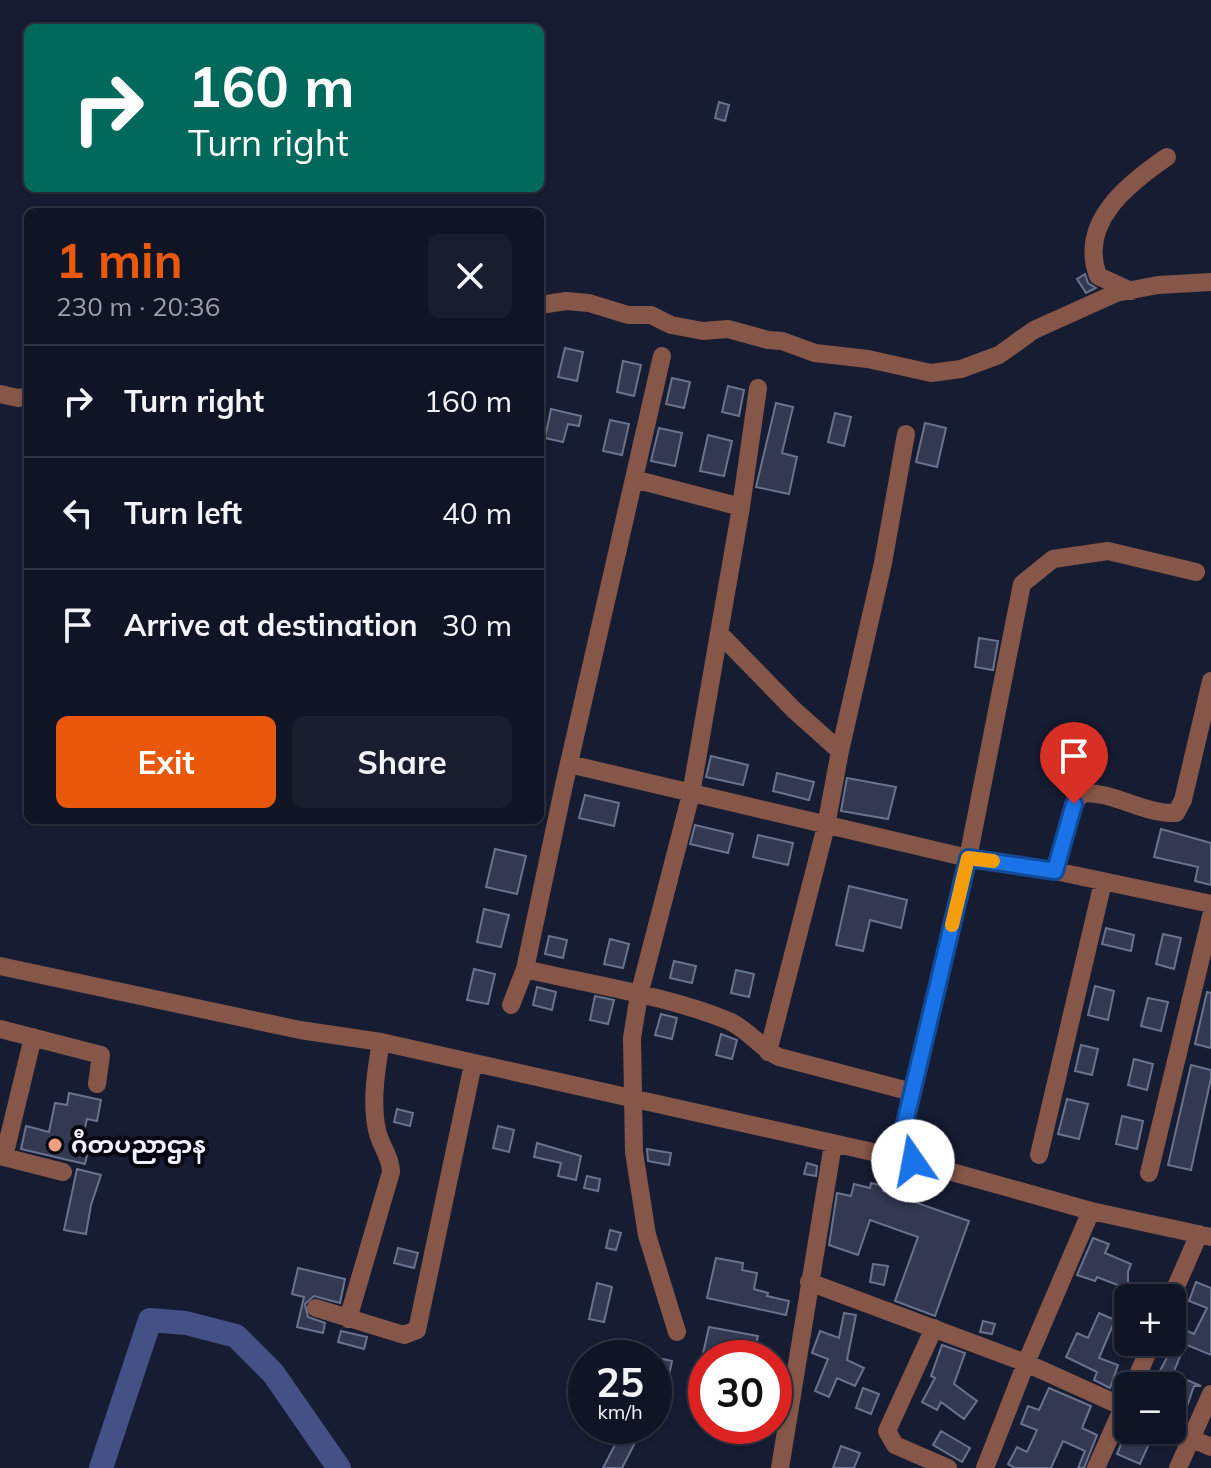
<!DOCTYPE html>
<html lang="en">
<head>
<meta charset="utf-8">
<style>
  body { margin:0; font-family:Mulish,"Noto Sans Myanmar",sans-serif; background:#191e2e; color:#f1f3f6; height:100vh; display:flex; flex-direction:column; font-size:30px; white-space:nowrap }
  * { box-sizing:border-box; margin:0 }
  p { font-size:26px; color:#9c9fa7 }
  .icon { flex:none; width:44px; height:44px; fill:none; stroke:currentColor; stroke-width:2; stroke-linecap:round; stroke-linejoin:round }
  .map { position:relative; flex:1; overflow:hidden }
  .drawer { position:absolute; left:24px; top:208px; width:520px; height:616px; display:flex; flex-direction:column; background:#101526; border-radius:12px; box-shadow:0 2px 6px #0004,0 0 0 2px #303443 }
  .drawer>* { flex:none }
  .guide { position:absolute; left:24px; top:24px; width:520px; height:168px; border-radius:12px; box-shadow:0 2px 6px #0004,0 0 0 2px #303443; background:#00695c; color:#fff; overflow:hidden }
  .tools { position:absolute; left:1114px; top:1284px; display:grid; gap:16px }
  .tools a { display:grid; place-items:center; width:72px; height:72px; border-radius:12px; background:#101526; box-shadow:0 2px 6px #0004,0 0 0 2px #303443; font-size:40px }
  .speed { position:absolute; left:568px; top:1340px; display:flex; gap:16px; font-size:40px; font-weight:700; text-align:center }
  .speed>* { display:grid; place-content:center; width:104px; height:104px; border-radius:50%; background:#101526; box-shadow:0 2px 6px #0004,0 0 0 2px #303443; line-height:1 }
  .speed small { font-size:20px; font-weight:400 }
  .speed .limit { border:12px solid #d22; background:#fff; color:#111 }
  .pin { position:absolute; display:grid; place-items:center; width:68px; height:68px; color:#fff; margin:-82px -34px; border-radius:50% 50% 50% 0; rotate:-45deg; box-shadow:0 0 8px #0007 }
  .pin .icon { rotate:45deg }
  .me { position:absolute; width:88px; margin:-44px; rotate:348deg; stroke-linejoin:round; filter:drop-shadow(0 0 6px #0008) }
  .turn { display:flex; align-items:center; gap:28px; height:168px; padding:0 32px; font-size:36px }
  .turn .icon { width:104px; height:104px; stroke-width:2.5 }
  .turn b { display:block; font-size:56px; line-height:68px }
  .round { display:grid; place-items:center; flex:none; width:84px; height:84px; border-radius:12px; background:#191e2e }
  .headline { display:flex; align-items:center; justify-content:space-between; height:136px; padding:0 32px }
  h1 { font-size:48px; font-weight:700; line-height:60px; color:#ea580c }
  .primary-button { display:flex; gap:16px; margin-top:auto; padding:16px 32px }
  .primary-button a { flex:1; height:92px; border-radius:12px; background:#ea580c; color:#fff; font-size:32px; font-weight:700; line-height:92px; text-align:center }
  .primary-button a+a { background:#191e2e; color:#f1f3f6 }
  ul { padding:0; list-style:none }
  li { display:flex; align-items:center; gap:24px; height:112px; padding:0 32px; border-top:2px solid #303443 }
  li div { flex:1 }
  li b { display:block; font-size:30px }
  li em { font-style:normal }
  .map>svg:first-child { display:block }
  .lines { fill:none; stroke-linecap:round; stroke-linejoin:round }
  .river { stroke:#435186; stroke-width:24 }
  .building { fill:#323951; stroke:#6a738d; stroke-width:2 }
  .minor { stroke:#865748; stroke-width:18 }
  .route-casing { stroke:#114b97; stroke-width:20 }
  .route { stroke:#1a73e8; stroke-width:14 }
  .slow { stroke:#f59e0b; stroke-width:14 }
  .poi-dot { fill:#f39f83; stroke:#050710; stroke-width:3 }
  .labels { text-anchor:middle; stroke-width:8; stroke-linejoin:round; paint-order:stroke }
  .poi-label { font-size:24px; font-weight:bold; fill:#eef2ff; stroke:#050710; text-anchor:start }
</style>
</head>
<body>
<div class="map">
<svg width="1211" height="1468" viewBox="0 0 1211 1468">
  <rect width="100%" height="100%" fill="#161c32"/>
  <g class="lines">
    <path class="river" d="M101 1468 150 1320 186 1323 236 1336 273 1373 339 1468"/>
  </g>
  <path class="building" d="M719 102 729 105 725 121 715 118Z
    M1085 274 1088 283 1096 288 1086 293 1077 279Z
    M565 348 583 352 577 381 558 377Z
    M623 361 641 365 634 396 617 392Z
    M672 378 690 382 684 408 666 404Z
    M728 386 744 390 739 416 722 412Z
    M776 403 793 407 782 453 797 457 789 494 756 487Z
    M551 409 581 416 579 426 568 424 563 442 545 438Z
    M835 413 851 417 844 446 828 442Z
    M610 420 629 424 622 455 603 451Z
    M925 423 946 428 937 467 916 462Z
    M659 428 682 433 675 466 651 461Z
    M708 435 732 441 724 476 700 471Z
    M979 638 998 641 993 670 975 667Z
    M711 756 748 765 743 785 706 777Z
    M777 773 814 782 809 800 773 791Z
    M847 778 896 787 888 819 841 811Z
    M585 795 619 803 614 826 579 818Z
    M695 825 733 834 728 853 690 844Z
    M1161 829 1211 843V885L1195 881 1198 867 1154 857Z
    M758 835 793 843 788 865 753 857Z
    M495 849 526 856 517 894 486 887Z
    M849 886 907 900 901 928 870 920 863 951 836 945Z
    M484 909 509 915 501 947 477 942Z
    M1106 928 1134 935 1131 951 1102 944Z
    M1163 934 1181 938 1174 969 1156 964Z
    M549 936 567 940 563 958 545 954Z
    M610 939 629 944 623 968 604 964Z
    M674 961 696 966 692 983 670 978Z
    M474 969 495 974 488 1004 467 1000Z
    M736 970 754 974 749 997 731 993Z
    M1095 986 1114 991 1108 1020 1088 1015Z
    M537 987 556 992 552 1010 533 1005Z
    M1207 992 1211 993V1048L1195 1044Z
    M595 996 614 1000 608 1024 590 1020Z
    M1148 998 1168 1002 1161 1031 1141 1026Z
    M661 1014 677 1018 672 1039 655 1035Z
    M721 1034 737 1040 732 1059 716 1055Z
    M1081 1045 1098 1049 1092 1075 1075 1071Z
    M1134 1059 1153 1064 1147 1090 1128 1085Z
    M1191 1065 1211 1070V1078L1191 1170 1168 1165Z
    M69 1093 101 1100 97 1121 87 1119 82 1140 90 1142 85 1164 21 1149 26 1126 49 1132 55 1103 67 1105Z
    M1067 1099 1088 1104 1079 1139 1058 1134Z
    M397 1109 413 1113 410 1126 394 1122Z
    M1122 1116 1143 1121 1137 1149 1116 1144Z
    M498 1126 514 1130 509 1152 493 1148Z
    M537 1143 581 1156 576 1180 558 1176 561 1163 534 1157Z
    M647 1149 671 1153 669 1165 648 1161Z
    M807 1163 817 1166 816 1176 804 1174Z
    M77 1169 101 1175 91 1205 86 1234 64 1230Z
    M587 1176 600 1179 598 1191 584 1188Z
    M871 1183 884 1186 883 1191 969 1221 935 1316 895 1301 918 1237 870 1220 858 1255 829 1245 837 1193 851 1196 854 1184 870 1188Z
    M610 1230 621 1233 616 1250 606 1248Z
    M1093 1238 1109 1244 1105 1253 1131 1264 1128 1272V1289L1097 1277 1095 1281 1077 1275Z
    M398 1248 418 1253 414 1268 394 1263Z
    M716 1258 743 1263 742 1270 757 1273 754 1289 768 1293 767 1296 789 1301 786 1315 707 1298Z
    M873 1264 888 1266 884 1285 870 1282Z
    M298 1268 345 1279 340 1303 314 1296 305 1304 308 1317 325 1323 323 1333 297 1327 304 1297 292 1294Z
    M1196 1282 1211 1288V1355L1185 1344 1173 1374 1201 1386H1194L1182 1421 1172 1418V1408L1177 1396 1172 1394V1386L1154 1383 1168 1355 1161 1352 1164 1342H1172V1324L1194 1334 1207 1308 1189 1301Z
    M597 1283 612 1287 604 1322 589 1319Z
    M844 1313 856 1315 847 1360 864 1368 855 1386 837 1378 829 1397 815 1391 828 1359 812 1353 820 1331 839 1338Z
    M1099 1313 1115 1320 1099 1358 1118 1365 1110 1388 1094 1380 1097 1372 1066 1357 1077 1333 1088 1338Z
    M983 1321 995 1324 992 1334 980 1332Z
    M709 1327 758 1336 754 1354 724 1348 721 1358H702Z
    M341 1331 367 1337 364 1349 338 1342Z
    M942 1345 965 1353 954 1384 977 1401 964 1419 941 1402 937 1410 922 1402 935 1378 931 1376Z
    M654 1357 672 1361 666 1390 654 1387Z
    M863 1388 879 1394 871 1414 856 1408Z
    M1049 1388 1091 1406 1082 1428 1097 1435 1084 1468H1078L1085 1451 1063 1441 1051 1468H1015L1008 1464 1017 1447 1027 1452 1037 1430 1021 1424 1028 1406 1039 1410Z
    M1127 1430H1136L1152 1437 1140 1464 1117 1454Z
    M941 1431 970 1448 962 1462 933 1445Z
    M621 1433 636 1441 622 1468H603Z
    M841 1446 860 1453 854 1468H833Z"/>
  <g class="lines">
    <path class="minor" d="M1131 291 1098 276C1078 222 1129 183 1167 157
      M540 305 566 301 589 303 628 315H651L671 325 703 331 728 329 768 340 782 341 815 353 868 359 931 373 961 369 999 355 1034 330 1116 293 1158 285 1211 282
      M0 394 18 398 28 396
      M634 479 741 507
      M719 633 794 710 840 751
      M569 764 968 858 1055 871 1211 904
      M1055 871 1074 804 1082 793C1115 792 1143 814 1176 813L1183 800 1211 681
      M0 966 300 1030 381 1042 913 1161 1091 1211 1211 1237
      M525 969C592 985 665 995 729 1021 749 1030 760 1048 779 1057L912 1092
      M511 1005 525 969 564 785 662 356
      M0 1029 101 1055 97 1084
      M768 1052 826 826 840 751 883 563 906 434
      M1039 1155 1103 882
      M0 1156 63 1172
      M4 1157 33 1037
      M913 1161 903 1131 968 858 1022 584 1053 559 1108 551 1196 572
      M1149 1173 1211 916
      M809 1282 1026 1363 1128 1409
      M1171 1298 1199 1234
      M316 1308 404 1335 417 1330 473 1064
      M348 1319 391 1172C391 1157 380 1145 377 1130 371 1102 376 1070 381 1042
      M934 1328 887 1431 895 1445 948 1468
      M677 1332 647 1235 634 1152 632 1038 639 995 691 794 741 507 758 388
      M1133 1386 1152 1342
      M1172 1430 1211 1447
      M780 1468 833 1144
      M985 1468 1026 1363 1091 1211
      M1096 1468 1128 1396
      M1178 1468 1211 1394"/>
  </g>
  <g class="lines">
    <defs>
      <path id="route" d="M913 1161 903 1131 968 858 1055 871 1074 804"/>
    </defs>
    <use href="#route" class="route-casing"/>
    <use href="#route" class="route"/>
    <path class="slow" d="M952 925 968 858 993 861"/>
  </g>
  <circle class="poi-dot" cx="55" cy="1145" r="8"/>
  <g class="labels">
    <g class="poi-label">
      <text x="71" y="1153">ဂီတပညာဌာန</text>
    </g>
  </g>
</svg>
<div class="tools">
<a>+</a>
<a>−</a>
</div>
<div class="speed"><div>25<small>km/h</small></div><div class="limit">30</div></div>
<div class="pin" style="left:1074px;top:804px;background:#d93025"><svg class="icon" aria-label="arrive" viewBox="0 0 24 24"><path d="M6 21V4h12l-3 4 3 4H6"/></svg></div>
<svg class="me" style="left:913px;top:1161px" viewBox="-20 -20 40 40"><circle r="19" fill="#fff"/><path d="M0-13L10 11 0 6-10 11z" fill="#1a73e8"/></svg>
<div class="guide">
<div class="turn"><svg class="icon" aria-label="right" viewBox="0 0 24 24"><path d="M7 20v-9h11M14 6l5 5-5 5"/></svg><div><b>160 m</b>Turn right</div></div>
</div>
<section class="drawer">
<div class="headline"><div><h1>1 min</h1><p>230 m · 20:36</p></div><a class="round"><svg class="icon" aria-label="close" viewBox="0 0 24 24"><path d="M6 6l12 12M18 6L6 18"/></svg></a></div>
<ul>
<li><svg class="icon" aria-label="right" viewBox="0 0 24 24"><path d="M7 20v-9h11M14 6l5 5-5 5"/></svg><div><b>Turn right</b></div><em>160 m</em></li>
<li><svg class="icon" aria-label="left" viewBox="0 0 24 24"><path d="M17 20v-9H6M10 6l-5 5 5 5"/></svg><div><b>Turn left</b></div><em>40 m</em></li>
<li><svg class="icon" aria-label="arrive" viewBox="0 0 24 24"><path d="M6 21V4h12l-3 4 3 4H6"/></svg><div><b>Arrive at destination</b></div><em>30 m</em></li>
</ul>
<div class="primary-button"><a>Exit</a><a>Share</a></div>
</section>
</div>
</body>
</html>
